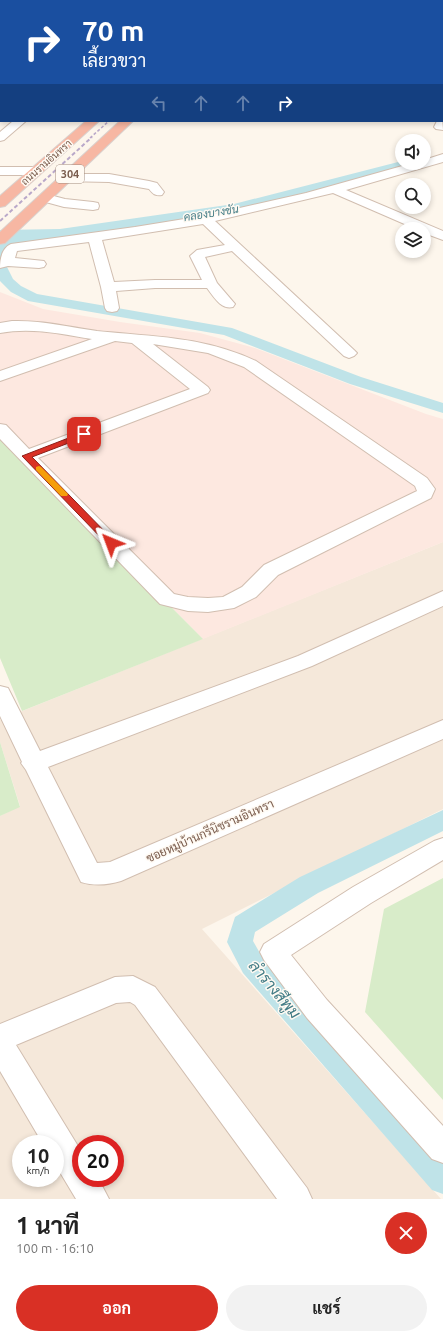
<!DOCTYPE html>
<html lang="th">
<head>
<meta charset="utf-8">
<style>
  body { margin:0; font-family:Ubuntu,Sarabun,sans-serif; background:#f2f2f2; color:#222; height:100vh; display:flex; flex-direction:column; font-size:15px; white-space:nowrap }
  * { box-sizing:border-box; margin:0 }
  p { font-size:13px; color:#767676 }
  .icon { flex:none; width:22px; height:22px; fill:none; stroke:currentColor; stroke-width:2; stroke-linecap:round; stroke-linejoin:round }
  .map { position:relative; height:1199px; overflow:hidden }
  .details { display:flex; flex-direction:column; background:#fff; flex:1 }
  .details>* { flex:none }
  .hud { position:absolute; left:0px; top:0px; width:443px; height:122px; box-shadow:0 2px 6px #0003; background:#1a4fa0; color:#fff; overflow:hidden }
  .tools { position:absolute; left:395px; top:134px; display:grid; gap:8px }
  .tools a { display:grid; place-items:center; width:36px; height:36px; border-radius:50%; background:#fff; box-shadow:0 2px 6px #0003; font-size:20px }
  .speed { position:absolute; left:12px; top:1135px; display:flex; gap:8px; font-size:20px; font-weight:700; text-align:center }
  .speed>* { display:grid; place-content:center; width:52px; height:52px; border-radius:50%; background:#fff; box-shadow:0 2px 6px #0003; line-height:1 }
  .speed small { font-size:10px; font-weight:400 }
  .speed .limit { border:6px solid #d22; background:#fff; color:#111 }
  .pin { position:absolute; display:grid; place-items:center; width:34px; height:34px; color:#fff; margin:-17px; border-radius:8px; box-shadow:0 2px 6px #0006 }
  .me { position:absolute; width:44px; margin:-22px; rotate:316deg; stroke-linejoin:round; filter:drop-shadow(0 0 3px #0008) }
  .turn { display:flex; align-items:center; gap:14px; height:84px; padding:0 16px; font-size:18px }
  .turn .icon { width:52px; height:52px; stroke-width:2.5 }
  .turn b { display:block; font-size:28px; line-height:34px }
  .lanes { display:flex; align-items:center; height:38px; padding:0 16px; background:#0003; justify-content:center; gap:20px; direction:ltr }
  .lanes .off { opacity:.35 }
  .round { display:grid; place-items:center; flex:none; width:42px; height:42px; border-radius:21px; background:#f2f2f2 }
  .summary { display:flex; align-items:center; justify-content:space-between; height:68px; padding:0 16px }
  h1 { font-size:24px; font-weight:700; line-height:30px }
  .primary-button { display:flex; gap:8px; margin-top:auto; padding:8px 16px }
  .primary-button a { flex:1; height:46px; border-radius:24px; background:#d93025; color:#fff; font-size:16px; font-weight:700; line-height:46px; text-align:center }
  .primary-button a+a { background:#f2f2f2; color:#222 }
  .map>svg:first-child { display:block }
  .residential { fill:#f5e8da; fill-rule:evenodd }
  .commercial { fill:#fde8e0 }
  .green { fill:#d8ecc9 }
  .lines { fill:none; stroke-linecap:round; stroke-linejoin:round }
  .canal { fill:#bfe3e8; fill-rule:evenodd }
  .river { fill:#bfe3e8; fill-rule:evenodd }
  .minor-casing { stroke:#d1beb0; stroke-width:2 }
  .highway-casing { stroke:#dad1cd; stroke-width:2 }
  .minor { fill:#fff; fill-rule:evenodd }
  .highway { fill:#f7b7a3; fill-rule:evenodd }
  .rail-far1 { stroke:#b9a8c9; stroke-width:1.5; stroke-dasharray:3 2; stroke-linecap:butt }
  .rail { stroke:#b9a8c9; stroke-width:2; stroke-dasharray:4 2.5; stroke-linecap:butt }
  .route { fill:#d93025; stroke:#8d1f18 }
  .slow { fill:#f59e0b }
  .labels { text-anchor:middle; stroke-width:3; stroke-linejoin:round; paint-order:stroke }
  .far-street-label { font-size:10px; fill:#7a5c4d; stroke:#fffaf3 }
  .shield { fill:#fffaf3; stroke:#a28b7f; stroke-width:1 }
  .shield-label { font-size:11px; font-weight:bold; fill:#7a5c4d }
  .far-water-label { font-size:11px; font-style:italic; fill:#437c86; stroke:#fffaf3 }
  .street-label { font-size:12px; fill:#7a5c4d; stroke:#fffaf3 }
  .near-water-label { font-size:16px; font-style:italic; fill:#437c86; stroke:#fffaf3 }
</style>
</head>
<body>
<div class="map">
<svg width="443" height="1199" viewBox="0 0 443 1199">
  <rect width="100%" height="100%" fill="#fdf6ec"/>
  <path class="residential" d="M443 542V809L202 929 441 1199H0V816L20 806 0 742V720ZM21 1144H55V1178H21ZM81 1144H115V1178H81Z"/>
  <path class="commercial" d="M0 292 43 309 120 322 200 333 255 348 426 414 443 419V542L203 639 0 435Z"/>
  <path class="green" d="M264 0H443V53L442 1Z
    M0 435 203 639 22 711 0 658Z
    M0 742 20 807 0 816Z
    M443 878V1100L365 1012 384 909Z"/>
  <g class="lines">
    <path class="canal" d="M11 232 16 233 18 236 5 257 0 258V243L6 233Z
      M0 262 5 263 13 279 21 286 37 294 232 328 361 377 443 403V413L350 384 224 335 28 301 11 292 0 281Z
      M443 810V831L318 893 255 932 253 941 261 955 443 1156V1194L432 1190 243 973 227 942 235 917 300 877Z"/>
    <path class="river" d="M424 159 427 163 424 167 235 217 60 243 0 244V230L60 229 234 204 402 161V163H424Z"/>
    <defs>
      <path id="minor" d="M65 0H82L83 1H65Z
        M442 63H443V69H442Z
        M0 98H1V104H0Z
        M442 118 443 130 436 129 434 127 437 121H442Z
        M13 121H26L4 140 0 141V132Z
        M443 154V162L346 190 443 231V240L424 233V229H416L333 193 215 221 354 350 357 353 354 356 349 358 344 356 232 251 205 257 217 283 235 304 233 307C221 310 214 297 207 288H155L116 291 119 308 117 311 112 312 107 311 105 308 101 287 89 242 17 251 15 258 44 261 46 264 44 267 39 268 8 266 0 268C0 259 2 248 11 244L135 227 209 215 306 193 413 163H424V160ZM203 224 225 245 197 250 190 256 202 280H155L114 282 102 240Z
        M0 167H35L39 168 41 171 39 174 35 175H0Z
        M66 174H109L149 181 157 183 164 192 162 195C155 196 153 194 149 189L109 182 62 181 60 178 62 175Z
        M46 194 65 199 93 202 98 203 99 206 98 209 93 210 64 207 42 201 40 198 42 195Z
        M12 321C41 320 69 327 97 331 154 337 202 336 256 361L427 478 435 489 431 498 278 575 256 597 234 608 208 612 188 611 160 604 0 439V424L6 425 29 449 190 389 132 343 115 341 0 381V371L92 339C61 334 32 327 0 333V323ZM153 344 208 353 244 367 415 486 417 491 264 565 242 587 223 597 208 598 188 597 174 594 38 458 208 393 210 390 208 387Z
        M443 591V606L312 666 48 767 97 863 110 862 443 720V739L121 881C108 885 94 886 81 882L26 770 21 763 22 762 0 716V686L8 688 40 751 298 656Z
        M443 838V860L371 903 291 955 327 1000 443 1126V1163L432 1159 307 1018 264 960 260 952 264 944 353 887 434 841Z
        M133 976 155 987 307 1188 312 1199H277L135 1005 130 1002 116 1003 16 1045 81 1151V1178H98L109 1199H76L55 1164V1144H43L0 1071V1024L115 977Z"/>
      <path id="highway" d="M86 121H99L5 206 0 207V196Z
        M120 121H133L5 243 0 244V232Z"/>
    </defs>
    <use href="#minor" class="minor-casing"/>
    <use href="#highway" class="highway-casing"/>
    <use href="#minor" class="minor"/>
    <use href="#highway" class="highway"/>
    <path class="rail-far1" d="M90 138 109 121"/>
    <path class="rail" d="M0 221 92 137"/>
  </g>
  <path class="route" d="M84 432 88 434 87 436 32 457 114 541 115 543 111 545H108L22 456Z"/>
  <path class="slow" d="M39 466 41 467 68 494 67 496H61L36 470V467Z"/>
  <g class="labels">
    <g class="far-street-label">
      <text transform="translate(46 162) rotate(-41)" y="4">ถนนรามอินทรา</text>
    </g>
    <rect class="shield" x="56" y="165" width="28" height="18" rx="3"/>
    <g class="shield-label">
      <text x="70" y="178">304</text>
    </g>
    <g class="far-water-label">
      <text transform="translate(211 213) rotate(-9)" y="4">คลองบางชัน</text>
    </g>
    <g class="street-label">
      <text transform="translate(210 831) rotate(-24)" y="4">ซอยหมู่บ้านกรีนิชรามอินทรา</text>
    </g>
    <g class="near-water-label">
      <text transform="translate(275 989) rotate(50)" y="6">ลำรางสีพูม</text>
    </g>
  </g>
</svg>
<div class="tools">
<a><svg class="icon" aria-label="sound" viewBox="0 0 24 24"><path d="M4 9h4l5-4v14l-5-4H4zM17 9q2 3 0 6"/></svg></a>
<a><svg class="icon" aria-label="search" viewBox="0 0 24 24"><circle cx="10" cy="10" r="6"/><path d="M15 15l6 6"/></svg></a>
<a><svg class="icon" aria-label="layers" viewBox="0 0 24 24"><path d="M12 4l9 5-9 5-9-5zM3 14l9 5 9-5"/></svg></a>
</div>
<div class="speed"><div>10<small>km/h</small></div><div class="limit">20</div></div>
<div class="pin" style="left:84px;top:434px;background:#d93025"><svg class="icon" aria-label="arrive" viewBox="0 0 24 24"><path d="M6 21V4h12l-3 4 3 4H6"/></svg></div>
<svg class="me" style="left:111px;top:543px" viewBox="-20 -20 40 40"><path d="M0-17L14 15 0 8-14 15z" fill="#d93025" stroke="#fff" stroke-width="4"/></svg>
<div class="hud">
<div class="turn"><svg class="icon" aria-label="right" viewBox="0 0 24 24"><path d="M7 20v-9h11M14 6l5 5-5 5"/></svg><div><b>70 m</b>เลี้ยวขวา</div></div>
<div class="lanes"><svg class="icon off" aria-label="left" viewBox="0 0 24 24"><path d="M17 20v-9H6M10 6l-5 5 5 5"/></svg><svg class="icon off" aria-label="ahead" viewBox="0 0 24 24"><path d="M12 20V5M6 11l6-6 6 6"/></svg><svg class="icon off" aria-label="ahead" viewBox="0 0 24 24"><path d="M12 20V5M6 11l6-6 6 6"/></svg><svg class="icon" aria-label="right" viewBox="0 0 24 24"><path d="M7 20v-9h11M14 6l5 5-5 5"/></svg></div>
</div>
</div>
<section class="details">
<div class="summary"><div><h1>1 นาที</h1><p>100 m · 16:10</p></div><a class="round" style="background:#d93025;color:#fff"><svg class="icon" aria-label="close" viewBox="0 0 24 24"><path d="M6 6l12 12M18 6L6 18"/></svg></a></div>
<div class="primary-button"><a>ออก</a><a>แชร์</a></div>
</section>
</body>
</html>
